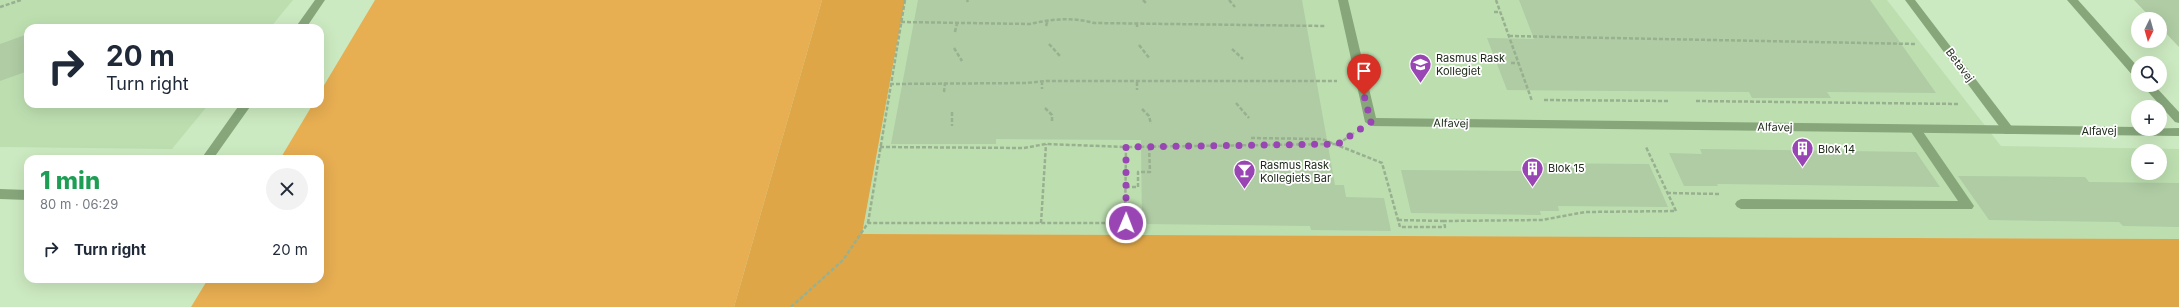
<!DOCTYPE html>
<html lang="en">
<head>
<meta charset="utf-8">
<style>
  body { margin:0; font-family:Inter,sans-serif; background:#f2f2f3; color:#1f2937; height:100vh; display:flex; flex-direction:column; font-size:15px; white-space:nowrap }
  * { box-sizing:border-box; margin:0 }
  p { font-size:13px; color:#747a83 }
  .icon { flex:none; width:22px; height:22px; fill:none; stroke:currentColor; stroke-width:2; stroke-linecap:round; stroke-linejoin:round }
  .map { position:relative; flex:1; overflow:hidden }
  .details { position:absolute; left:24px; top:155px; width:300px; height:128px; display:flex; flex-direction:column; background:#fff; border-radius:12px; box-shadow:0 4px 16px #0002 }
  .details>* { flex:none }
  .guide { position:absolute; left:24px; top:24px; width:300px; height:84px; border-radius:12px; box-shadow:0 4px 16px #0002; background:#fff; color:#1f2937; overflow:hidden }
  .needle { width:26px; rotate:185deg }
  .controls { position:absolute; left:2131px; top:12px; display:grid; gap:8px }
  .controls a { display:grid; place-items:center; width:36px; height:36px; border-radius:50%; background:#fff; box-shadow:0 4px 16px #0002; font-size:20px }
  .pin { position:absolute; display:grid; place-items:center; width:34px; height:34px; color:#fff; margin:-41px -17px; border-radius:50% 50% 50% 0; rotate:-45deg; box-shadow:0 0 4px #0007 }
  .pin .icon { rotate:45deg }
  .me { position:absolute; width:44px; margin:-22px; rotate:1deg; stroke-linejoin:round; filter:drop-shadow(0 0 3px #0008) }
  .turn { display:flex; align-items:center; gap:14px; height:84px; padding:0 16px; font-size:18px }
  .turn .icon { width:52px; height:52px; stroke-width:2.5 }
  .turn b { display:block; font-size:28px; line-height:34px }
  .round { display:grid; place-items:center; flex:none; width:42px; height:42px; border-radius:21px; background:#f2f2f3 }
  .overview { display:flex; align-items:center; justify-content:space-between; height:68px; padding:0 16px }
  h1 { font-size:24px; font-weight:800; line-height:30px; color:#1e9e55 }
  ul { padding:0; list-style:none }
  li { display:flex; align-items:center; gap:12px; height:52px; padding:0 16px }
  li div { flex:1 }
  li b { display:block; font-size:15px }
  li em { font-style:normal }
  .map>svg:first-child { display:block }
  .built { fill:#bddfb0; fill-rule:evenodd }
  .green { fill:#e7ae52 }
  .forest { fill:#dfa647 }
  .building { fill:#afcca4 }
  .lines { fill:none; stroke-linecap:round; stroke-linejoin:round }
  .path { stroke:#98b08f; stroke-width:2.5; stroke-dasharray:4 2; stroke-linecap:butt }
  .lane { fill:#87a77b; fill-rule:evenodd }
  .street { fill:#87a77b; fill-rule:evenodd }
  .route { stroke:#9945b4; stroke-width:7; stroke-dasharray:0 12.6 }
  .labels { text-anchor:middle; stroke-width:3.5; stroke-linejoin:round; paint-order:stroke }
  .poi-label { font-size:11px; fill:#202c1c; stroke:#fff; text-anchor:start }
  .street-label { font-size:11px; fill:#202c1c; stroke:#fff }
</style>
</head>
<body>
<div class="map">
<svg width="2179" height="307" viewBox="0 0 2179 307">
  <rect width="100%" height="100%" fill="#cceac1"/>
  <path class="built" d="M0 0H293L270 28H28V104H209L172 149 0 147Z
    M905 0H1887L2001 146 2179 149V239L862 234ZM2138 151H2160V173H2138Z"/>
  <path class="green" d="M375 0H822L734 307H191L208 279H320V159H280L313 104H320V92Z"/>
  <path class="forest" d="M822 0H905L862 234 2179 239V307H734Z"/>
  <path class="building" d="M918 0H1302L1335 185H1344L1346 197 1384 198 1391 231 1311 230 1310 226 1142 224 1141 140 996 139V144H891Z
    M1519 0H1870L1936 93 1827 92 1831 98H1752L1749 92 1507 90 1487 38 1534 39Z
    M2134 0H2179V47L2160 27V19H2152Z
    M28 34V71L0 81V44Z
    M1700 149 1916 152 1940 187 1717 184 1718 186H1684L1669 153 1702 154Z
    M1523 163 1649 164 1668 207 1558 206 1559 211H1540L1541 215 1411 213 1401 170 1526 171Z
    M1958 176 2085 177 2089 182 2179 183V227L2123 226 2119 222 1989 220Z"/>
  <g class="lines">
    <path class="path" d="M967 0 968 2
      M1143 0 1147 4
      M1229 0 1235 7
      M1496 0 1532 101
      M0 7 21 0
      M1494 12H1500
      M901 22 1030 24C1051 19 1073 17 1094 23L1325 26
      M1137 23V29
      M1046 26 1048 20
      M955 32 957 23
      M1509 36 1916 44
      M1049 44 1060 56
      M1139 45 1150 59
      M954 48 962 61
      M1232 49 1243 59
      M1511 63H1519
      M1042 81V89
      M1137 82V90
      M890 84 1026 83 1046 81H1337
      M944 92 945 83
      M1544 100 1669 101
      M1696 101 1959 104
      M1236 103 1249 118
      M1045 108 1052 115V122
      M1142 109 1149 116 1151 124
      M952 112V126
      M1251 138 1322 139 1382 163 1400 227H1445L1444 221 1542 220 1585 212 1676 211 1646 147
      M880 147 1024 148 1046 144 1126 147
      M1126 187H1138V172H1150L1149 146
      M1667 193 1721 194
      M1398 220 1444 221
      M868 223 905 0
      M1041 223 1046 144
      M791 307 843 260 868 223H1125L1126 147 1338 144 1354 133"/>
    <path class="lane" d="M315 0H325L306 28H295Z
      M1905 0H1915L2013 128 2015 131 2013 134H2005Z
      M2067 0H2078L2138 67V78L2134 77Z
      M2142 85H2154L2179 112V123L2175 122Z
      M240 104H252L213 159H201Z
      M1915 125 1919 126 1972 203 1974 206 1972 209H1741L1737 207 1735 204 1737 201 1741 199 1958 201 1909 129Z
      M0 189 28 190V200L0 199Z"/>
    <path class="street" d="M1338 0H1348L1376 118 2138 127V129L2179 128V136L1371 126 1365 122Z"/>
  </g>
  <g class="lines">
    <path class="route" d="M1126 223V147L1338 144 1371 122 1364 95"/>
  </g>
  <defs>
    <symbol id="university-pin" viewBox="-11 -11 22 30"><path d="M0 17L-7.5 6A9.5 9.5 0 1 1 7.5 6Z" fill="#9945b4" stroke="#fff"/><path d="M0-5L7-2L0 1L-7-2ZM-4 1L0 2.5L4 1V4Q0 6-4 4Z" fill="#fff"/></symbol>
    <symbol id="building-pin" viewBox="-11 -11 22 30"><path d="M0 17L-7.5 6A9.5 9.5 0 1 1 7.5 6Z" fill="#9945b4" stroke="#fff"/><path d="M-4-6H4V6H1V3H-1V6H-4ZM-2.5-4.3h1.7v1.8h-1.7ZM.8-4.3h1.7v1.8H.8ZM-2.5-1h1.7V.8h-1.7ZM.8-1h1.7V.8H.8Z" fill="#fff"/></symbol>
    <symbol id="bar-pin" viewBox="-11 -11 22 30"><path d="M0 17L-7.5 6A9.5 9.5 0 1 1 7.5 6Z" fill="#9945b4" stroke="#fff"/><path d="M-6-5H6L.8 .8V4.5H3.5V6h-7V4.5H-.8V.8Z" fill="#fff"/></symbol>
  </defs>
  <g fill-rule="evenodd">
    <use href="#university-pin" x="1408" y="52" width="25" height="34"/>
    <use href="#building-pin" x="1790" y="136" width="25" height="34"/>
    <use href="#building-pin" x="1520" y="156" width="25" height="34"/>
    <use href="#bar-pin" x="1232" y="158" width="25" height="34"/>
  </g>
  <g class="labels">
    <g class="poi-label">
      <text x="1436" y="62">Rasmus Rask<tspan x="1436" dy="13">Kollegiet</tspan></text>
      <text x="1818" y="153">Blok 14</text>
      <text x="1260" y="169">Rasmus Rask<tspan x="1260" dy="13">Kollegiets Bar</tspan></text>
      <text x="1548" y="172">Blok 15</text>
    </g>
    <g class="street-label">
      <text transform="translate(1960 65) rotate(53)" y="4">Betavej</text>
      <text transform="translate(1451 123) rotate(1)" y="4">Alfavej</text>
      <text transform="translate(1775 127) rotate(1)" y="4">Alfavej</text>
      <text x="2099" y="135">Alfavej</text>
    </g>
  </g>
</svg>
<div class="controls">
<a><svg class="needle" viewBox="-14 -14 28 28"><path d="M0-13l5 13h-10z" fill="#e53935"/><path d="M0 13l5-13h-10z" fill="#747a83"/></svg></a>
<a><svg class="icon" aria-label="search" viewBox="0 0 24 24"><circle cx="10" cy="10" r="6"/><path d="M15 15l6 6"/></svg></a>
<a>+</a>
<a>−</a>
</div>
<div class="pin" style="left:1364px;top:95px;background:#d93025"><svg class="icon" aria-label="arrive" viewBox="0 0 24 24"><path d="M6 21V4h12l-3 4 3 4H6"/></svg></div>
<svg class="me" style="left:1126px;top:223px" viewBox="-20 -20 40 40"><circle r="17" fill="#9945b4" stroke="#fff" stroke-width="3"/><path d="M0-11L8 9 0 5-8 9z" fill="#fff"/></svg>
<div class="guide">
<div class="turn"><svg class="icon" aria-label="right" viewBox="0 0 24 24"><path d="M7 20v-9h11M14 6l5 5-5 5"/></svg><div><b>20 m</b>Turn right</div></div>
</div>
<section class="details">
<div class="overview"><div><h1>1 min</h1><p>80 m · 06:29</p></div><a class="round"><svg class="icon" aria-label="close" viewBox="0 0 24 24"><path d="M6 6l12 12M18 6L6 18"/></svg></a></div>
<ul>
<li><svg class="icon" aria-label="right" viewBox="0 0 24 24"><path d="M7 20v-9h11M14 6l5 5-5 5"/></svg><div><b>Turn right</b></div><em>20 m</em></li>
</ul>
</section>
</div>
</body>
</html>
